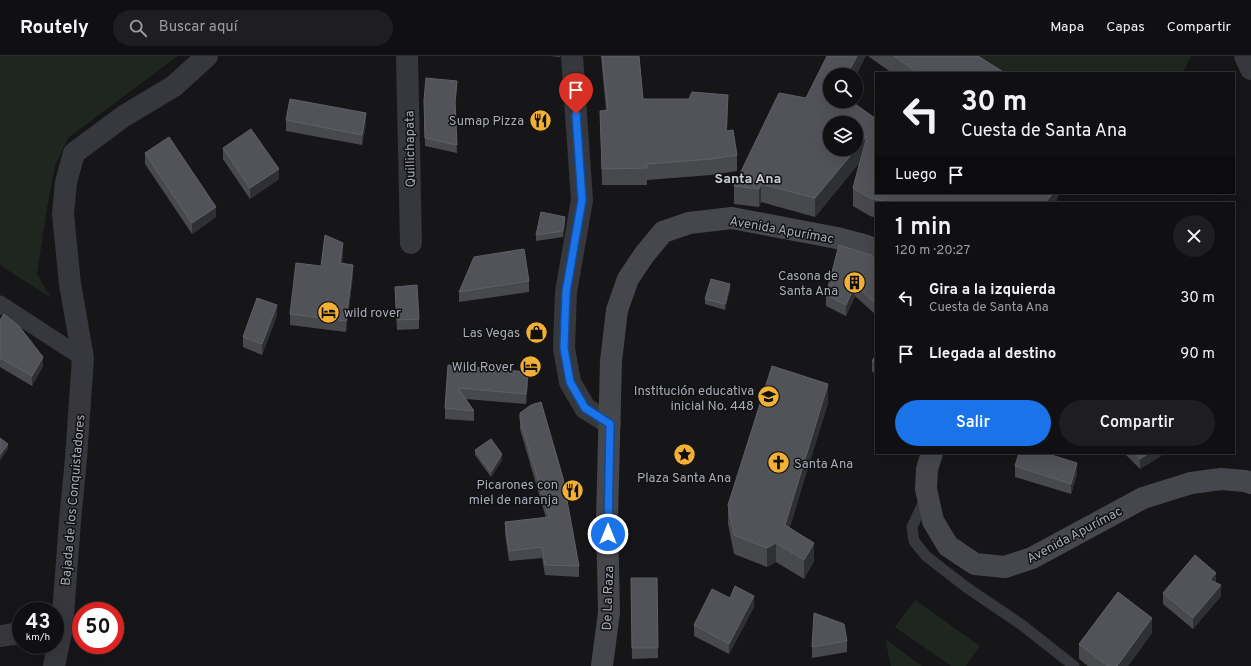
<!DOCTYPE html>
<html lang="es">
<head>
<meta charset="utf-8">
<style>
  body { margin:0; font-family:Overpass,sans-serif; background:#1e1e20; color:#f1f3f6; height:100vh; display:flex; flex-direction:column; font-size:15px; white-space:nowrap }
  * { box-sizing:border-box; margin:0 }
  p { font-size:13px; color:#9c9d9f }
  .icon { flex:none; width:22px; height:22px; fill:none; stroke:currentColor; stroke-width:2; stroke-linecap:round; stroke-linejoin:round }
  .map { position:relative; flex:1; overflow:hidden }
  .panel { position:absolute; left:875px; top:146px; width:360px; height:252px; display:flex; flex-direction:column; background:#101012; border-radius:0px; box-shadow:0 4px 16px #0002,0 0 0 1px #303032 }
  .panel>* { flex:none }
  .guide { position:absolute; left:875px; top:16px; width:360px; height:122px; border-radius:0px; box-shadow:0 4px 16px #0002,0 0 0 1px #303032; background:#101012; color:#f1f3f6; overflow:hidden }
  .fabs { position:absolute; left:823px; top:12px; display:grid; gap:8px }
  .fabs a { display:grid; place-items:center; width:40px; height:40px; border-radius:50%; background:#101012; box-shadow:0 4px 16px #0002,0 0 0 1px #303032; font-size:20px }
  .speed { position:absolute; left:12px; top:546px; display:flex; gap:8px; font-size:20px; font-weight:700; text-align:center }
  .speed>* { display:grid; place-content:center; width:52px; height:52px; border-radius:50%; background:#101012; box-shadow:0 4px 16px #0002,0 0 0 1px #303032; line-height:1 }
  .speed small { font-size:10px; font-weight:400 }
  .speed .limit { border:6px solid #d22; background:#fff; color:#111 }
  .pin { position:absolute; display:grid; place-items:center; width:34px; height:34px; color:#fff; margin:-41px -17px; border-radius:50% 50% 50% 0; rotate:-45deg; box-shadow:0 0 4px #0007 }
  .pin .icon { rotate:45deg }
  .me { position:absolute; width:44px; margin:-22px; rotate:0deg; stroke-linejoin:round; filter:drop-shadow(0 0 3px #0008) }
  .turn { display:flex; align-items:center; gap:14px; height:84px; padding:0 20px; font-size:18px }
  .turn .icon { width:52px; height:52px; stroke-width:2.5 }
  .turn b { display:block; font-size:28px; line-height:34px }
  .then { display:flex; align-items:center; height:38px; padding:0 20px; background:#0003; gap:8px; font-size:15px }
  .round { display:grid; place-items:center; flex:none; width:42px; height:42px; border-radius:21px; background:#1e1e20 }
  .head { display:flex; align-items:center; justify-content:space-between; height:68px; padding:0 20px }
  h1 { font-size:24px; font-weight:600; line-height:30px }
  .primary-button { display:flex; gap:8px; margin-top:auto; padding:8px 20px }
  .primary-button a { flex:1; height:46px; border-radius:24px; background:#1a73e8; color:#fff; font-size:16px; font-weight:600; line-height:46px; text-align:center }
  .primary-button a+a { background:#1e1e20; color:#f1f3f6 }
  ul { padding:0; list-style:none }
  li { display:flex; align-items:center; gap:12px; height:56px; padding:0 20px }
  li div { flex:1 }
  li b { display:block; font-size:15px }
  li em { font-style:normal }
  header { display:flex; align-items:center; gap:24px; box-sizing:border-box; height:56px; padding:0 20px; background:#101012; border-bottom:1px solid #303032 }
  header strong { font-size:19px }
  nav { display:flex; gap:22px; margin-inline-start:auto; font-size:14px }
  .search { width:280px; height:36px; background:#1e1e20; display:flex; align-items:center; gap:10px; box-sizing:border-box; padding:0 14px; border-radius:22px; color:#9c9d9f; font-size:15px }
  .map>svg:first-child { display:block }
  .green { fill:#1e261f }
  .lines { fill:none; stroke-linecap:round; stroke-linejoin:round }
  .service { stroke:#37383d; stroke-width:11 }
  .pedestrian { stroke:#37383d; stroke-width:17 }
  .minor { stroke:#37383d; stroke-width:22 }
  .secondary { stroke:#45474d; stroke-width:22 }
  .wall { fill:#47494d }
  .shaded-wall { fill:#2f3033 }
  .building { fill:#525359; stroke:#5f6168 }
  .route-casing { stroke:#114b97; stroke-width:10 }
  .route { stroke:#1a73e8; stroke-width:7 }
  .labels { text-anchor:middle; stroke-width:3; stroke-linejoin:round; paint-order:stroke }
  .poi-label { font-size:13px; fill:#a8adb8; stroke:#111113; text-anchor:end }
  .street-label { font-size:13px; fill:#a8adb8; stroke:#111113 }
  .neighbourhood-label { font-size:14px; font-weight:bold; fill:#c9ccd4; stroke:#111113 }
</style>
</head>
<body>
<header>
<strong>Routely</strong>
<div class="search"><svg class="icon" aria-label="search" viewBox="0 0 24 24"><circle cx="10" cy="10" r="6"/><path d="M15 15l6 6"/></svg>Buscar aquí</div>
<nav><a>Mapa</a><a>Capas</a><a>Compartir</a></nav>
</header>
<div class="map">
<svg width="1251" height="610" viewBox="0 0 1251 610">
  <rect width="100%" height="100%" fill="#161618"/>
  <path class="green" d="M0 0H178L68 82 55 110 47 152 37 218 51 242 0 209Z
    M973 0H1191L1183 17H997Z
    M915 544 980 590 966 610H951L895 571Z
    M885 583 922 610H891Z"/>
  <g class="lines">
    <path class="service" d="M926 441 912 471 914 485 926 500 966 531 1022 569 1074 610"/>
    <path class="pedestrian" d="M0 248 83 302"/>
    <path class="minor" d="M407 0 411 187
      M572 0 582 144 566 236 564 292 570 326 585 352 610 368
      M1245 0 1251 13
      M0 580 21 577
      M54 610 62 572 70 465 76 402 83 302 70 228 63 158 66 126 74 97 124 60 174 30 207 0"/>
    <path class="secondary" d="M932 397 927 413 926 433 933 465 948 490 975 508 1005 511 1032 502 1143 442 1191 427 1221 423 1245 425 1251 427
      M602 610 609 556 607 463 611 305 617 254 628 223 644 199 663 176 689 167 732 162 837 182 867 190 876 194"/>
  </g>
  <path class="wall" d="M549 0H560V1Z
    M601 0H639L643 43 728 55 727 75 737 99V115L711 119 647 124V129H602L600 55 606 54Z
    M868 0H978L1005 17H892Z
    M830 19 876 137 1057 142V147H876V162L870 160 853 150V132L859 107 815 161 761 146 759 151 734 148V130L806 42Z
    M457 33 455 51 457 97 425 90 424 52Z
    M286 64 366 68 362 89 286 75Z
    M223 92 279 123 250 143 223 103Z
    M145 97 216 161 192 178 145 108Z
    M565 166 563 181 536 185V179Z
    M343 198 342 207 353 219 346 276 290 269V258L321 210Z
    M876 202V259L855 240 846 260 826 250V239Z
    M529 225V236L459 246V236Z
    M395 231 419 263V273L397 274 395 241Z
    M730 233 725 254 705 248V243Z
    M277 259 262 299 243 291V281Z
    M0 264 43 310 32 330 0 311Z
    M876 299V317L872 316V305Z
    M448 309 528 326 526 348 466 343 474 355V365L445 363V352Z
    M828 347 789 472 814 505 804 523 776 506 767 511 734 498 728 468V449Z
    M520 357 579 510V521L545 519 542 502 509 505 505 477V466L546 462 520 373Z
    M475 394 502 404 491 421 475 399Z
    M1124 397H1161V400L1140 413Z
    M1015 410 1077 418 1071 438 1015 421Z
    M631 522H657L658 602 632 603Z
    M1163 537 1221 540 1193 573 1163 548Z
    M730 542 754 551 729 598 694 580V569Z
    M1152 577 1128 610H1088L1079 603V588Z
    M847 585V596L812 602V591Z"/>
  <path class="shaded-wall" d="M857 0H866L856 20V19H847Z
    M457 25V33L455 53V45Z
    M728 39V55L726 92V75Z
    M366 57V68L362 89V79Z
    M867 80V98L815 161V142Z
    M279 113V123L250 143V132Z
    M761 128V146L759 151V133Z
    M1053 137H1061L1057 142V147H1045Z
    M216 151V161L192 178V167Z
    M565 161V166L563 181V175Z
    M343 187V198L340 218V207Z
    M353 209V219L346 276V265Z
    M730 228V233L725 254V248Z
    M855 229V240L846 260V249Z
    M277 249V259L262 299V288Z
    M43 301V310L32 330V320Z
    M528 316V326L526 348V338Z
    M828 328V347L785 488V469Z
    M8 388V393L0 405V399Z
    M1149 397H1161V400L1140 413V403Z
    M502 398V404L491 421V416Z
    M1077 407V418L1071 438V428Z
    M776 487V506L767 511V492Z
    M814 487V505L804 523V504Z
    M1216 517V527L1210 524Z
    M1221 529V540L1193 573V562Z
    M754 540V551L729 598V588Z
    M1152 562V577L1128 610H1117Z"/>
  <path class="building" d="M602 0H639L643 43H689L692 36 728 39 726 75 733 74 737 99 711 103 647 108V112L602 113 600 55 608 54Z
    M827 0H857L847 19H830V45H851L876 63V137H1053L1045 147H894L870 142 853 132 867 80 856 93V67H830V93H856L815 142 761 128 759 133 734 130 779 37 806 42Z
    M894 0H978L1005 17H918Z
    M426 22 457 25 455 45 457 89 425 82 424 44Z
    M290 43 366 57 362 79 286 64Z
    M251 73 279 113 250 132 223 92Z
    M169 81 216 151 192 167 145 97Z
    M541 156 565 161 563 175 536 179Z
    M325 179 343 187 340 207 353 209 346 265 290 258 296 207 321 210Z
    M839 189 871 199 876 202V248L855 229 846 249 826 239Z
    M524 193 529 225 459 236 474 201Z
    M711 223 730 228 725 248 705 243Z
    M417 229 419 263 397 264 395 231Z
    M257 242 277 249 262 288 243 281Z
    M4 258 19 270 43 301 32 320 0 302V264Z
    M876 299V306L872 305Z
    M448 309 528 316 526 338 458 332 474 355 445 352Z
    M772 310 828 328 785 469 814 487 804 504 776 487 767 492 734 479 728 449Z
    M541 346 563 422 579 510 545 509 542 491 509 495 505 466 549 461 520 363V357L531 349Z
    M0 382 8 388 0 399Z
    M491 383 502 398 491 416 475 394Z
    M1019 397H1045L1077 407 1071 428 1015 410Z
    M1135 397H1149L1140 403Z
    M1195 499 1216 517 1210 524 1221 529 1193 562 1163 537Z
    M631 522H657L658 592H632Z
    M735 530 754 540 729 588 694 569 712 533 730 542Z
    M1118 536 1152 562 1117 610H1108L1079 588Z
    M814 557 844 568 847 585 812 591Z"/>
  <g class="lines">
    <defs>
      <path id="route" d="M576 58 582 144 566 236 564 292 570 326 585 352 610 368 608 478"/>
    </defs>
    <use href="#route" class="route-casing"/>
    <use href="#route" class="route"/>
  </g>
  <defs>
    <symbol id="restaurant-disc" viewBox="-11 -11 22 22"><circle r="9.5" fill="#f2b134" stroke="#111113"/><path d="M-5-6h1v4h1v-4h1v4h1v-4h1v5L-1.5 .5V6h-2V.5L-5-1ZM5-6V6H3V1.5H1.5Q1.5-4 5-6Z" fill="#111"/></symbol>
    <symbol id="building-disc" viewBox="-11 -11 22 22"><circle r="9.5" fill="#f2b134" stroke="#111113"/><path d="M-4-6H4V6H1V3H-1V6H-4ZM-2.5-4.3h1.7v1.8h-1.7ZM.8-4.3h1.7v1.8H.8ZM-2.5-1h1.7V.8h-1.7ZM.8-1h1.7V.8H.8Z" fill="#111"/></symbol>
    <symbol id="hotel-disc" viewBox="-11 -11 22 22"><circle r="9.5" fill="#f2b134" stroke="#111113"/><path d="M-6-4.5h1.5V1H6V5H4.5V3h-9V5H-6ZM-4 0a1.8 1.8 0 1 1 3.6 0ZM.5 0V-2.5h3Q6-2.5 6 0Z" fill="#111"/></symbol>
    <symbol id="shop-disc" viewBox="-11 -11 22 22"><circle r="9.5" fill="#f2b134" stroke="#111113"/><path d="M-5-2.5h2.3a2.7 3.5 0 0 1 5.4 0H5L5.5 6h-11ZM-1.5-2.5h3a1.5 2.3 0 0 0-3 0Z" fill="#111"/></symbol>
    <symbol id="school-disc" viewBox="-11 -11 22 22"><circle r="9.5" fill="#f2b134" stroke="#111113"/><path d="M0-5L7-2L0 1L-7-2ZM-4 1L0 2.5L4 1V4Q0 6-4 4Z" fill="#111"/></symbol>
    <symbol id="sight-disc" viewBox="-11 -11 22 22"><circle r="9.5" fill="#f2b134" stroke="#111113"/><path d="M0-6L1.8-2.2L6-1.7L2.9 1.2L3.7 5.4L0 3.3L-3.7 5.4L-2.9 1.2L-6-1.7L-1.8-2.2Z" fill="#111"/></symbol>
    <symbol id="church-disc" viewBox="-11 -11 22 22"><circle r="9.5" fill="#f2b134" stroke="#111113"/><path d="M-1.2-6h2.4v3.5h3.3v2.4h-3.3V6h-2.4V-.1h-3.3v-2.4h3.3Z" fill="#111"/></symbol>
  </defs>
  <g fill-rule="evenodd">
    <use href="#restaurant-disc" x="528" y="52" width="25" height="25"/>
    <use href="#building-disc" x="842" y="214" width="25" height="25"/>
    <use href="#hotel-disc" x="316" y="244" width="25" height="25"/>
    <use href="#shop-disc" x="524" y="264" width="25" height="25"/>
    <use href="#hotel-disc" x="518" y="298" width="25" height="25"/>
    <use href="#school-disc" x="756" y="328" width="25" height="25"/>
    <use href="#sight-disc" x="672" y="386" width="25" height="25"/>
    <use href="#church-disc" x="766" y="394" width="25" height="25"/>
    <use href="#restaurant-disc" x="560" y="422" width="25" height="25"/>
  </g>
  <g class="labels">
    <g class="poi-label">
      <text x="524" y="69">Sumap Pizza</text>
      <text x="838" y="224">Casona de<tspan x="838" dy="15">Santa Ana</tspan></text>
      <text x="344" y="261" text-anchor="start">wild rover</text>
      <text x="520" y="281">Las Vegas</text>
      <text x="514" y="315">Wild Rover</text>
      <text x="754" y="339">Institución educativa<tspan x="754" dy="15">inicial No. 448</tspan></text>
      <text x="794" y="412" text-anchor="start">Santa Ana</text>
      <text x="684" y="426" text-anchor="middle">Plaza Santa Ana</text>
      <text x="558" y="433">Picarones con<tspan x="558" dy="15">miel de naranja</tspan></text>
    </g>
    <g class="street-label">
      <text transform="translate(409 93) rotate(-91)" y="5">Quillichapata</text>
      <text transform="translate(782 173) rotate(10)" y="5">Avenida Apurímac</text>
      <text transform="translate(72 444) rotate(-85)" y="5">Bajada de los Conquistadores</text>
      <text transform="translate(1074 478) rotate(-28)" y="5">Avenida Apurímac</text>
      <text transform="translate(607 542) rotate(-88)" y="5">De La Raza</text>
    </g>
    <g class="neighbourhood-label">
      <text x="748" y="127">Santa Ana</text>
    </g>
  </g>
</svg>
<div class="fabs">
<a><svg class="icon" aria-label="search" viewBox="0 0 24 24"><circle cx="10" cy="10" r="6"/><path d="M15 15l6 6"/></svg></a>
<a><svg class="icon" aria-label="layers" viewBox="0 0 24 24"><path d="M12 4l9 5-9 5-9-5zM3 14l9 5 9-5"/></svg></a>
</div>
<div class="speed"><div>43<small>km/h</small></div><div class="limit">50</div></div>
<div class="pin" style="left:576px;top:58px;background:#d93025"><svg class="icon" aria-label="arrive" viewBox="0 0 24 24"><path d="M6 21V4h12l-3 4 3 4H6"/></svg></div>
<svg class="me" style="left:608px;top:478px" viewBox="-20 -20 40 40"><circle r="17" fill="#1a73e8" stroke="#fff" stroke-width="3"/><path d="M0-11L8 9 0 5-8 9z" fill="#fff"/></svg>
<div class="guide">
<div class="turn"><svg class="icon" aria-label="left" viewBox="0 0 24 24"><path d="M17 20v-9H6M10 6l-5 5 5 5"/></svg><div><b>30 m</b>Cuesta de Santa Ana</div></div>
<div class="then">Luego<svg class="icon" aria-label="arrive" viewBox="0 0 24 24"><path d="M6 21V4h12l-3 4 3 4H6"/></svg></div>
</div>
<section class="panel">
<div class="head"><div><h1>1 min</h1><p>120 m · 20:27</p></div><a class="round"><svg class="icon" aria-label="close" viewBox="0 0 24 24"><path d="M6 6l12 12M18 6L6 18"/></svg></a></div>
<ul>
<li><svg class="icon" aria-label="left" viewBox="0 0 24 24"><path d="M17 20v-9H6M10 6l-5 5 5 5"/></svg><div><b>Gira a la izquierda</b><p>Cuesta de Santa Ana</p></div><em>30 m</em></li>
<li><svg class="icon" aria-label="arrive" viewBox="0 0 24 24"><path d="M6 21V4h12l-3 4 3 4H6"/></svg><div><b>Llegada al destino</b></div><em>90 m</em></li>
</ul>
<div class="primary-button"><a>Salir</a><a>Compartir</a></div>
</section>
</div>
</body>
</html>
